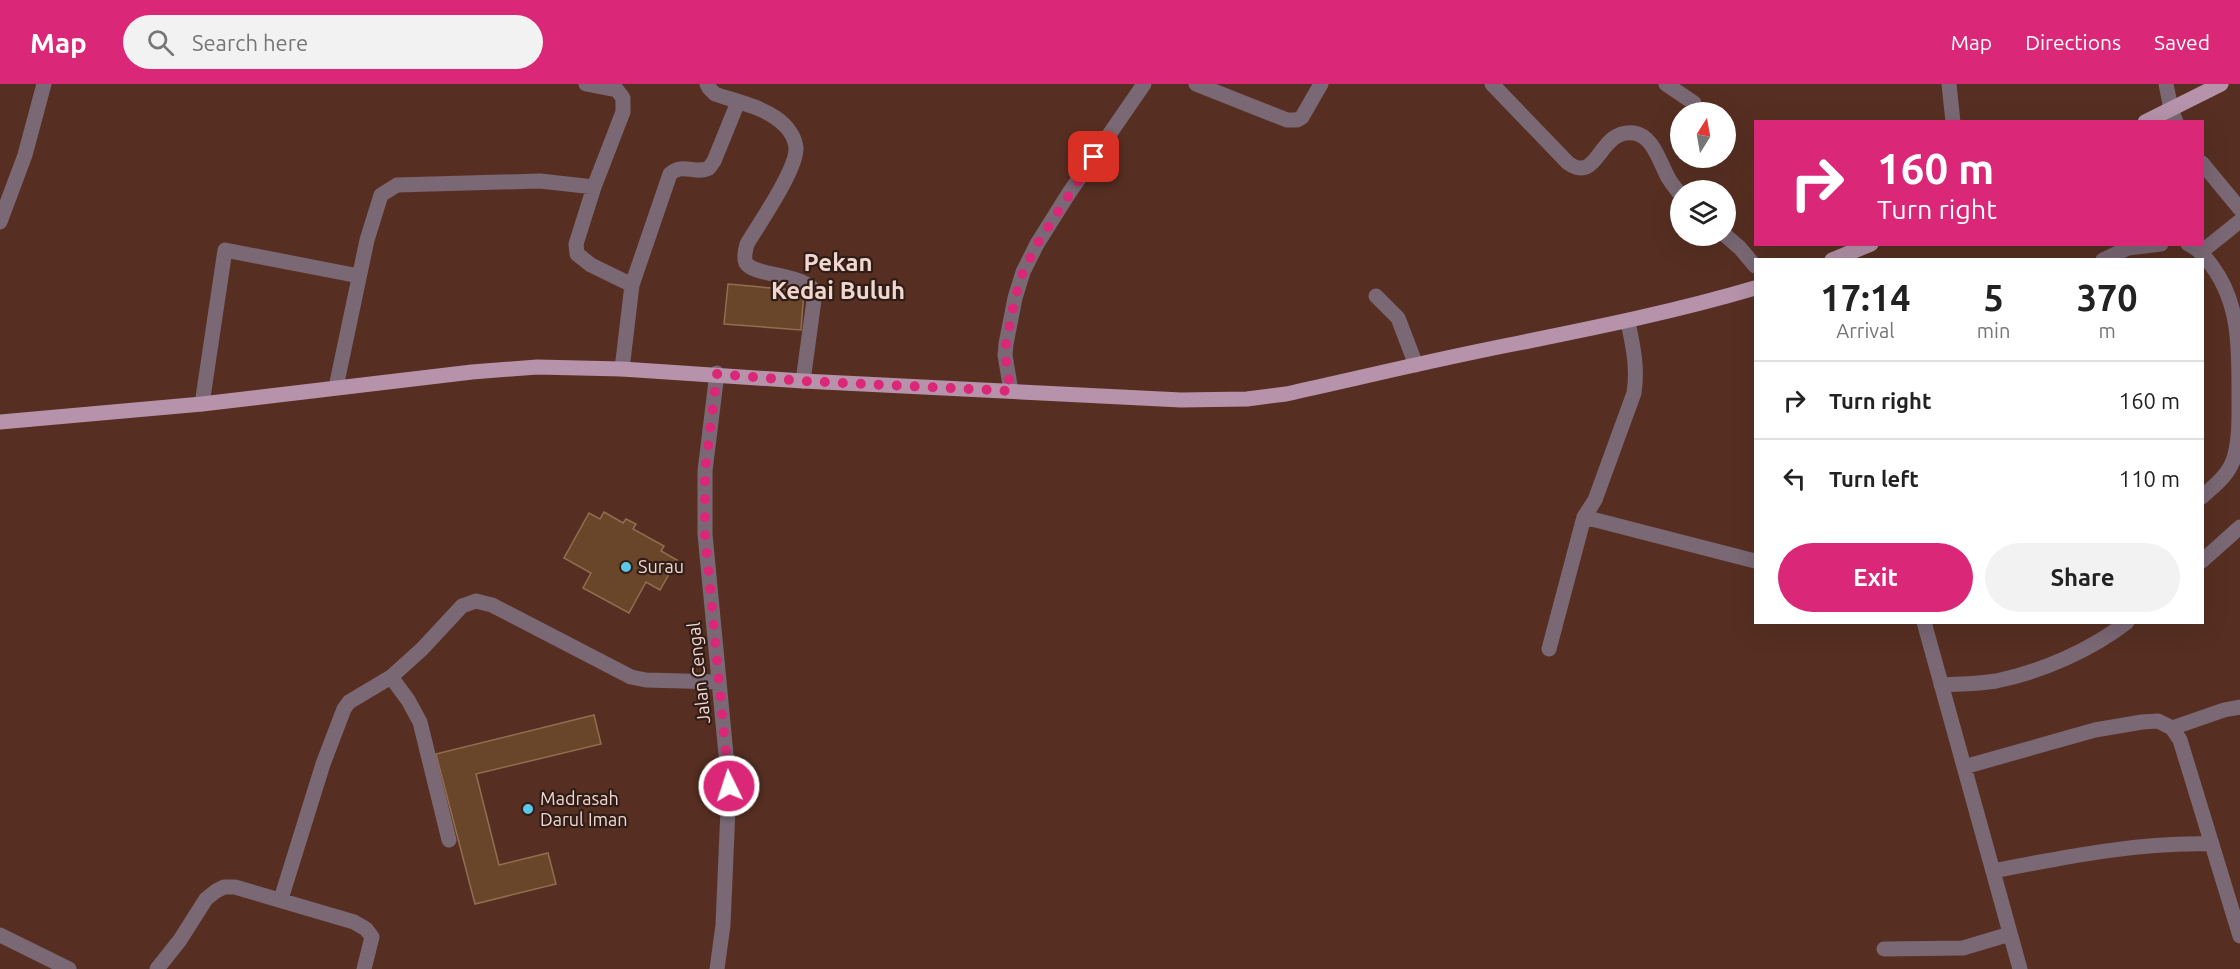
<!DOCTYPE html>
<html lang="en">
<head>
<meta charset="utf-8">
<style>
  body { margin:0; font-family:Ubuntu,sans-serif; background:#f2f2f2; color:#222; height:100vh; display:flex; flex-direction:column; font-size:22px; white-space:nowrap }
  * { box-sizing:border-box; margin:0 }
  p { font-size:20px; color:#767676 }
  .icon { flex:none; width:33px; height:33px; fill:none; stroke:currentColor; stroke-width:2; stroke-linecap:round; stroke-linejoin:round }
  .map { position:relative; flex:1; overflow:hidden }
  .drawer { position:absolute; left:1754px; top:174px; width:450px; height:366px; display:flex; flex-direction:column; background:#fff; border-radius:0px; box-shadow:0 6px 24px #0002 }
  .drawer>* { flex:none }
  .top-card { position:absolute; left:1754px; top:36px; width:450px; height:126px; border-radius:0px; box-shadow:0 6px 24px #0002; background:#db2777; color:#fff; overflow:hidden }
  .needle { width:39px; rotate:11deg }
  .fabs { position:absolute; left:1670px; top:18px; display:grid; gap:12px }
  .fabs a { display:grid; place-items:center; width:66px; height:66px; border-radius:50%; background:#fff; box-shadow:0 6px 24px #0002; font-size:30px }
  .pin { position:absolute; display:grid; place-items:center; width:51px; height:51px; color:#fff; margin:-26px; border-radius:12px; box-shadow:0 3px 9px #0006 }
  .me { position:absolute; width:66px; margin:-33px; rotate:356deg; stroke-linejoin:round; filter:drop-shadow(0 0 4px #0008) }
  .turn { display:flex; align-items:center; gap:21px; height:126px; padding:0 24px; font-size:27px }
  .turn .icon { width:78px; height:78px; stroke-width:2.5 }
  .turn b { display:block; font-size:42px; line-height:51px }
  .eta { display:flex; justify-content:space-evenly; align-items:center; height:102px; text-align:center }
  .eta b { font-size:36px; font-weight:600; line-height:42px }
  .button { display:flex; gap:12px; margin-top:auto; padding:12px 24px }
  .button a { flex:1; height:69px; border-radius:36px; background:#db2777; color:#fff; font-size:24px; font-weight:600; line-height:69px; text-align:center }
  .button a+a { background:#f2f2f2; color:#222 }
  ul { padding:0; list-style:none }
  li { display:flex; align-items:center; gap:18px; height:78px; padding:0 24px; border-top:2px solid #e0e0e0 }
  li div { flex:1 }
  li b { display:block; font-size:22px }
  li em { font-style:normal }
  header { display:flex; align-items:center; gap:36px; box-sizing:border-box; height:84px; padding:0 30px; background:#db2777; color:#fff }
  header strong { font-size:28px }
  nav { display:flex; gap:33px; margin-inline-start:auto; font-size:21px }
  .search { width:420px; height:54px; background:#f2f2f2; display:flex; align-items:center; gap:15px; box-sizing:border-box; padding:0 21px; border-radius:33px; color:#767676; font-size:22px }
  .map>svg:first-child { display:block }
  .building { fill:#69462a; stroke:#926d50; stroke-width:1.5 }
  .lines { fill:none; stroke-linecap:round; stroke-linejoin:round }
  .minor { stroke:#7a6874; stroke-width:15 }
  .major { stroke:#b693aa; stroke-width:15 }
  .route { stroke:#db2777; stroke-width:10; stroke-dasharray:0 18 }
  .poi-dot { fill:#5ac8e6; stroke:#301d17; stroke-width:2 }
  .labels { text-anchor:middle; stroke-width:4.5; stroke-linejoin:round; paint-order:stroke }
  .poi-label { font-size:18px; fill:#f2d7cf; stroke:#301d17; text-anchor:start }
  .street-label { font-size:18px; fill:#f2d7cf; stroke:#301d17 }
  .district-label { font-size:24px; font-weight:bold; fill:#f2d7cf; stroke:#301d17 }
</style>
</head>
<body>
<header>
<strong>Map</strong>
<div class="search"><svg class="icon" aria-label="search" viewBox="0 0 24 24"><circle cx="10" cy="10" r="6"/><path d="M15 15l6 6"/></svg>Search here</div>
<nav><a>Map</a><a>Directions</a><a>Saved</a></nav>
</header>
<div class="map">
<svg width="2240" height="885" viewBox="0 0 2240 885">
  <rect width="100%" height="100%" fill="#572f22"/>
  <path class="building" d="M728 200 804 207 801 246 724 240Z
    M604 428 623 439 626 435 636 440 633 445 664 462 661 467 677 476 660 506 646 498 629 529 583 504 591 489 564 474 589 429 600 435Z
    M594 631 601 660 476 690 499 781 548 769 556 800 475 820 436 670Z"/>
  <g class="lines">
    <path class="minor" d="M586 0 617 6 623 14V28L594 103 576 160 577 170 591 181 632 201
      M707 0 709 4 715 10C735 17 759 22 776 34 786 41 795 52 796 64 797 85 759 140 747 160 746 165 743 173 746 179 754 192 797 189 813 205L814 216 803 297
      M1196 0 1287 36H1297L1302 33 1321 0
      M1492 0 1568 79C1599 101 1598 44 1634 49 1654 52 1660 80 1669 95 1672 100 1676 105 1680 110
      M1666 0 1694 19
      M1949 0 1953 38
      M2166 0 2171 25 2176 38
      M2202 79 2240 125
      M0 138 25 71 44 0
      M1725 151 1740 164 1755 182
      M2188 160C2199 165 2205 173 2212 182 2240 220 2239 264 2239 310 2239 331 2240 354 2234 374 2228 392 2215 401 2202 413
      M2201 168 2240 137
      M2103 176 2128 164 2161 160
      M1376 212 1398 234 1416 281
      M622 285 632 201 670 90C683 78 695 91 709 84L714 77 738 18
      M336 303 367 156 381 111 397 101 540 97 594 103
      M1011 307 1005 271 1006 260 1015 214 1023 188 1037 160 1069 109 1144 0
      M202 320 225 166 359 192
      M1584 433 1755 477
      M2202 477 2240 443
      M1924 538 2020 885
      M1549 565 1584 433 1595 416 1634 309C1638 284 1633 262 1628 238
      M391 593 408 616 420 638 449 756
      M1941 601C1959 600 1978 600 1996 597 2041 588 2091 566 2127 538
      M2172 644 2224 626 2240 623
      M1964 683 2095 646 2142 638 2158 637 2172 644 2180 656 2240 852
      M1993 787C2065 773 2138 758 2212 760
      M281 815 323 680 344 625 349 618 391 593 422 565 462 522 476 517 492 521 631 593 646 596 719 598
      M0 851 69 885
      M1884 865 1963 864 2010 850
      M157 885 180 856 206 815 216 807 224 803H235L354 838 366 845 372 853 364 885
      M717 885 723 841 729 702 705 450V387L717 289"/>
    <path class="major" d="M2145 38 2221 0
      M1832 176 1871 160
      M0 338 202 320 472 288 537 283 622 285 803 297 1181 316 1247 315 1286 310C1363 293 1441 274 1519 259 1598 243 1677 227 1755 204"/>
  </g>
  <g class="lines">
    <path class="route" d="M729 702 705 450V387L717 290 803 297 1011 307 1005 271 1006 260 1015 214 1023 188 1037 160 1094 73"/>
  </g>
  <g class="poi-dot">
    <circle cx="626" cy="483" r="6"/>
    <circle cx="528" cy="725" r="6"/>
  </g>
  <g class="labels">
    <g class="poi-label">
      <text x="638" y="489">Surau</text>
      <text x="540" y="721">Madrasah<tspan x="540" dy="21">Darul Iman</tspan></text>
    </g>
    <g class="street-label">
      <text transform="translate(699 589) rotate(-96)" y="6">Jalan Cengal</text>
    </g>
    <g class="district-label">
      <text x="838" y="187">Pekan<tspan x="838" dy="28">Kedai Buluh</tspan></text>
    </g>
  </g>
</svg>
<div class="fabs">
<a><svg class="needle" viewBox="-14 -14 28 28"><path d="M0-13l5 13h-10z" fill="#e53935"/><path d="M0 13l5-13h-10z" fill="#767676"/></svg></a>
<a><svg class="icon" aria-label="layers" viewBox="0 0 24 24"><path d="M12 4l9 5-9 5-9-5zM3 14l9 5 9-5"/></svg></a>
</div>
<div class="pin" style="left:1094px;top:73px;background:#d93025"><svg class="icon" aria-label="arrive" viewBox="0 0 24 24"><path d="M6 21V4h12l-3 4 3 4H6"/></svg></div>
<svg class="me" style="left:729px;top:702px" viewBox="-20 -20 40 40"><circle r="17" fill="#db2777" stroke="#fff" stroke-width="3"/><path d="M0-11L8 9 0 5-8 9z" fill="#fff"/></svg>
<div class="top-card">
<div class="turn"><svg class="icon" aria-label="right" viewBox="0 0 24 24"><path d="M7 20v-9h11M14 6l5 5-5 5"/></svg><div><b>160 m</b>Turn right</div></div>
</div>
<section class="drawer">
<div class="eta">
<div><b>17:14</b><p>Arrival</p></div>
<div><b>5</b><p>min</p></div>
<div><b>370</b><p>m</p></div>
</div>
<ul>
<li><svg class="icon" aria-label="right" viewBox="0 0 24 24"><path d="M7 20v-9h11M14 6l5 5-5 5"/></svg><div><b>Turn right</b></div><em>160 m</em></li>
<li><svg class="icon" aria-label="left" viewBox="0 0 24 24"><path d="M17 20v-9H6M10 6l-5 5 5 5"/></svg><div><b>Turn left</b></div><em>110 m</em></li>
</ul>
<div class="button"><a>Exit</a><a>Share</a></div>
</section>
</div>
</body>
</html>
